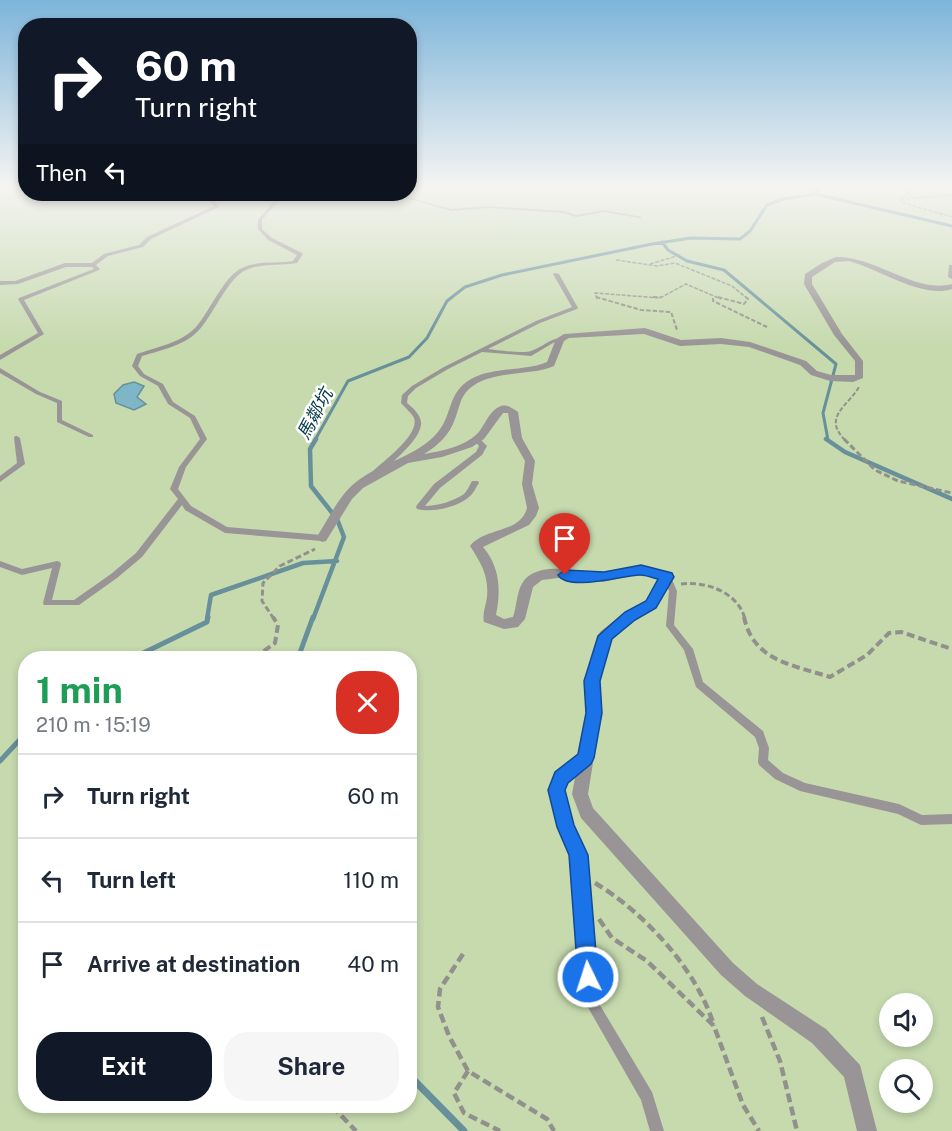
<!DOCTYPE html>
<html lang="en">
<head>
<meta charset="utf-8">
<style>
  body { margin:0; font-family:"Public Sans","Noto Sans TC",sans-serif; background:#f6f6f7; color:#1f2937; height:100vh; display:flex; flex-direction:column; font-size:22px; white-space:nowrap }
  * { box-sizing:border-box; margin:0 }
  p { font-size:20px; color:#747a83 }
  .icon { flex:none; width:33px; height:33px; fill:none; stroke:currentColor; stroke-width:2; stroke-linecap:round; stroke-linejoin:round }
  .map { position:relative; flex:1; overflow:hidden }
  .details { position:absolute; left:18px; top:651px; width:399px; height:462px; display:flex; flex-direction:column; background:#fff; border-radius:24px; box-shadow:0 3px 9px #0003 }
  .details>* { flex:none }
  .guide { position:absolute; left:18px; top:18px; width:399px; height:183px; border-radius:24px; box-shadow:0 3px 9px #0003; background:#111827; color:#fff; overflow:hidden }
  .buttons { position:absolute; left:879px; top:993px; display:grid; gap:12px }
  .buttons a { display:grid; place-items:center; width:54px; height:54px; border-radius:50%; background:#fff; box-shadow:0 3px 9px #0003; font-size:30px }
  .pin { position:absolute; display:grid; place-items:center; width:51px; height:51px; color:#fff; margin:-62px -26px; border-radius:50% 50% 50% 0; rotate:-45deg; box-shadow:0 0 6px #0007 }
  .pin .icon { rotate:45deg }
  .me { position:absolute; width:66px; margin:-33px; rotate:356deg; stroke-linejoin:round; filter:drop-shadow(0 0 4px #0008) }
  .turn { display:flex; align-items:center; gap:21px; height:126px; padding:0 18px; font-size:27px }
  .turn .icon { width:78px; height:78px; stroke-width:2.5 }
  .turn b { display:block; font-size:42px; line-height:51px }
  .then { display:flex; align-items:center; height:57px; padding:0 18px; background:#0003; gap:12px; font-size:22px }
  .round { display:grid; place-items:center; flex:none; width:63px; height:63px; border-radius:24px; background:#f6f6f7 }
  .headline { display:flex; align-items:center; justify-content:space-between; height:102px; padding:0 18px }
  h1 { font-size:36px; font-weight:700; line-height:45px; color:#1e9e55 }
  .button { display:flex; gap:12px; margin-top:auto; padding:12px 18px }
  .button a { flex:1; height:69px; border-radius:24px; background:#111827; color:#fff; font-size:24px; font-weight:700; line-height:69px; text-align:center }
  .button a+a { background:#f6f6f7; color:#1f2937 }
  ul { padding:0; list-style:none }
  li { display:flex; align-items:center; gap:18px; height:84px; padding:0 18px; border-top:2px solid #e0e1e3 }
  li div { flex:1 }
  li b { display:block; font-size:22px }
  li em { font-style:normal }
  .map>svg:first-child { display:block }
  .green { fill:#c6daae; fill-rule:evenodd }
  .water { fill:#7db6c6; stroke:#68909a; stroke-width:1.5 }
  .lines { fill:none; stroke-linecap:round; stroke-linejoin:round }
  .stream-far3 { stroke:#68909a; stroke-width:3 }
  .stream-far2 { stroke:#68909a; stroke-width:4.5 }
  .stream-far1 { stroke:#68909a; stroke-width:5 }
  .stream { stroke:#68909a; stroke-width:7 }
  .path-far4 { stroke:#91908c; stroke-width:1.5; stroke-dasharray:4 1.5; stroke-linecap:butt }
  .path-far3 { stroke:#91908c; stroke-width:2; stroke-dasharray:4.5 2; stroke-linecap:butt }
  .path-far2 { stroke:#91908c; stroke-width:3; stroke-dasharray:6 3; stroke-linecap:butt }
  .path-far1 { stroke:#91908c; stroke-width:4; stroke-dasharray:8 4; stroke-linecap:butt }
  .path { stroke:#91908c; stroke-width:4.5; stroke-dasharray:9 4.5; stroke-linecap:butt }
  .service { fill:#999596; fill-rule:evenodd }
  .minor { fill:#999596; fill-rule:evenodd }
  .route { fill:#1a73e8; stroke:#114b97; stroke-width:1.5 }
  .labels { text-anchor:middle; stroke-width:5; stroke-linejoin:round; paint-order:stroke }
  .far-water-label { font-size:18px; font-style:italic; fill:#043b47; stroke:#fff }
</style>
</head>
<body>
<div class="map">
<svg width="952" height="1131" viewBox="0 0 952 1131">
  <rect width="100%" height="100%" fill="#e8e7e1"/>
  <path class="green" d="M0 187H25L26 194H410V187H952V1131H0ZM26 658H410V1106H26ZM890 1004H922V1036H890ZM890 1070H922V1102H890Z"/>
  <path class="water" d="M134 382 144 386 137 397 146 404 134 410 116 403 114 394 123 385Z"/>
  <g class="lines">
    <path class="stream-far3" d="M815 194 952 226
      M662 242 668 250 687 261 724 270 836 364 823 413 828 440
      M315 440 348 381 409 357 427 338 447 301 465 287 502 275 652 244 691 238 740 239 750 231 767 205 783 199 815 194 818 189 814 187"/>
    <path class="stream-far2" d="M826 439 845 452 952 499
      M207 619 211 595 303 563 337 561
      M313 619 344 537 337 519 311 486 310 449 316 439"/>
    <path class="stream-far1" d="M133 658 207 622 208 617
      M298 658 313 617
      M0 761 26 733"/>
    <path class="stream" d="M410 1076 464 1131"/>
    <path class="path-far4" d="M868 187H882
      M906 187 913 190 900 199 903 203 952 217
      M900 199 952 195
      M616 260 657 266 675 263 732 286 748 299
      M650 264 680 255
      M597 299 595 293 660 298 686 284 721 299"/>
    <path class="path-far3" d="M596 297 641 310 671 312 677 330
      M653 297H661
      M718 297 744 304 748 299 746 297
      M713 298V301L767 327
      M845 440C822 417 848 406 859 387"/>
    <path class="path-far2" d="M844 439 875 470 898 481 952 493
      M681 584C706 581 738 592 745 619
      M274 619 262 601 263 583 280 566 315 549"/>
    <path class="path-far1" d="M744 617C753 661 793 665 830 677L867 655 889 633 901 632 952 649
      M254 658 275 643 278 625 273 617"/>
    <path class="path" d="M595 883C644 912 698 971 714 1026
      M599 919 612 938 647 961 714 1026 743 1105 759 1131
      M463 954 440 989 438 1007 449 1036 468 1071 547 1119 554 1131
      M762 1017 780 1061 797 1131
      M468 1071 454 1093 464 1113 500 1131
      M332 1106 356 1131"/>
    <path class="service" d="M204 194H208L219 205V207L151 239 143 247 108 256 96 265 100 269 99 270 24 300 44 334 0 360V355L38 333 18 299 19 298 94 269 92 267H66L18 284 0 285V281H15L65 263H92L104 254 139 245 147 237 214 206Z
      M269 194H273L278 201 262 220V229L272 238 302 253 303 254 297 263C280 266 261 263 246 270 228 278 214 313 200 329 186 345 162 350 142 356L138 366 144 374 163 384 173 402 195 416 207 439 186 467 178 489 191 506 227 527 322 535 326 538 322 541 225 533 185 510 182 505 142 557 117 578 79 605H44L43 603 52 568 22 575 0 567V561L22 569 57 561 60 562 61 564 52 600H74L111 574 136 553 178 499 170 489 179 467 200 439 190 418 168 404 158 386 140 376 132 366 137 354C157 347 181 343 196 327 210 311 224 276 242 268 258 260 276 264 293 261L297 255 268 240 258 229V220L274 201Z
      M392 194H397L451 209 489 206 564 211 576 215 604 210 642 217 640 218 604 212 576 217 563 213 489 208 451 211Z
      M554 273 559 274 578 308 577 309 540 323 488 349C497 350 524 354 531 351 543 347 550 338 562 338V340L553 343 531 356 482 352 448 369 416 388 408 396 407 403C413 408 420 414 421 422 423 438 391 463 380 474H374L373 472 374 470C385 460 420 434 414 418 411 412 405 408 401 403L402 395 412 386 444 367 536 321 572 307 553 274Z
      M0 368 40 392 62 401V420L93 435V437H89L57 422V403L36 394 0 373Z
      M15 436H17L20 438 25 464 0 482V476L17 463 14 438Z
      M475 438H479L487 446 482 455 440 488 425 506C438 506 454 501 464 494 467 491 470 485 472 481H478L479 483C476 487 474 493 470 496 459 507 432 513 417 509L416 507 417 505 434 484 476 452 479 446 474 440Z
      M667 574 670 575 677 591 674 625 693 649 703 682 763 731 769 748 768 760 783 773 805 783 899 804 922 815 952 814V824L921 825 898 814 800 791 775 779 759 765 758 762 759 748 755 737 696 687 684 650 666 626 669 591 663 577 664 575Z
      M585 754 589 756 590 759 589 762 565 780 561 790 571 826 585 855 598 1002 652 1092 664 1131H650L641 1100 586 1004 573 855 561 827 551 790 557 774Z"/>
    <path class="minor" d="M836 257C876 256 915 294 952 284V289C922 299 879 269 849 261L835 262 812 277V284L842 334 863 361V378L853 382 830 381 811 375 800 365 749 347 721 344 680 346 644 334 569 338 564 341 554 366C528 377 491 369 469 389 460 397 459 409 455 419 450 434 438 446 424 454 442 451 463 447 477 434 485 426 489 410 501 406 507 404 514 409 518 412L522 438 535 461 532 484 539 508 536 516 529 525 483 547C500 567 501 590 496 615L504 619 513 617C518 603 516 584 530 575 551 562 581 574 603 572 616 572 627 565 640 566 651 566 661 571 671 574L673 577 655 607 635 620 611 639 599 681 601 713 588 794 593 808 733 963 757 984 826 1029 860 1065 877 1131H857L844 1077 812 1043 745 996 721 975 581 818 572 794 587 713 585 681 598 636 600 632 625 612 647 601 659 579 640 574 603 582 558 578 542 580 533 587 525 619 518 627 504 629 484 622C482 614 486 605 487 597 489 576 481 563 470 546 485 527 520 534 527 508L522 484 525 461 512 438 508 413H503L484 439 472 447 442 457 408 463 363 488 352 499 326 541 322 542 316 538C328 520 339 495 356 482 381 462 417 457 438 432 453 414 447 393 471 379 495 366 523 372 547 362L556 339 564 334 645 328 681 340 721 338 750 342 806 361 817 371 831 375H855V361L834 335 804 284 805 274 822 263Z
      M949 265H952V279L948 277Z"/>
  </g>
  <linearGradient id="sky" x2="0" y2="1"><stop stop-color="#7db5da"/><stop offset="0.54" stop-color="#f5f4f2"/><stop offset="1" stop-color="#f5f4f2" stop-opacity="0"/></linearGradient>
  <rect width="952" height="345" fill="url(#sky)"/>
  <path class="route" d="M641 565 672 573 674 577 656 608 635 620 612 639 600 681 602 713 594 758 591 764 568 783 565 790 574 825 588 855 598 977 595 985 588 988 581 985 578 977 569 855 557 827 548 790 555 772 578 754 586 713 584 681 598 636 625 612 646 601 658 579C653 578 646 575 640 575 623 575 569 592 558 575L565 570 604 572Z"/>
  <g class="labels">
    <g class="far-water-label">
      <text transform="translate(315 414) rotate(-62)" y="6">馬鄰坑</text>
    </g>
  </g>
</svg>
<div class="buttons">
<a><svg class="icon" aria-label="sound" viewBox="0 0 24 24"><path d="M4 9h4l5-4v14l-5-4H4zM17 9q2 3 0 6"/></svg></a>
<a><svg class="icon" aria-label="search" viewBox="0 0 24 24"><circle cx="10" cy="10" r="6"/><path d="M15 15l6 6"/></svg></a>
</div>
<div class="pin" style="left:565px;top:575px;background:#d93025"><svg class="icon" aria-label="arrive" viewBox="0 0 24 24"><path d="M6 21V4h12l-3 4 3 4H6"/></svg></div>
<svg class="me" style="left:588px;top:977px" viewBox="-20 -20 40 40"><circle r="17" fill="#1a73e8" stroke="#fff" stroke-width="3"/><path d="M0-11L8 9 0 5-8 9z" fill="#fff"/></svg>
<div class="guide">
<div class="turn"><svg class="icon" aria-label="right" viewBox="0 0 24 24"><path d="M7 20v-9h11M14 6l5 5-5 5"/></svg><div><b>60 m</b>Turn right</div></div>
<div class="then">Then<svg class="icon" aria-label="left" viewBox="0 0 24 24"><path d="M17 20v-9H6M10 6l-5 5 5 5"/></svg></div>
</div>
<section class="details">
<div class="headline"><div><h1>1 min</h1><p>210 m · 15:19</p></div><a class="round" style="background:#d93025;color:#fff"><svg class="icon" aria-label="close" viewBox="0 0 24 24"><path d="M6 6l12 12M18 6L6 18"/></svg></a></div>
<ul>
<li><svg class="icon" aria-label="right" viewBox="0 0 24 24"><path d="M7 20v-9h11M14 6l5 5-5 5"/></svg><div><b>Turn right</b></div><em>60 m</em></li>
<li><svg class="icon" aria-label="left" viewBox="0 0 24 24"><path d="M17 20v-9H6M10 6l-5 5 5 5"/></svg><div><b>Turn left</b></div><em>110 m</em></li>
<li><svg class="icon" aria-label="arrive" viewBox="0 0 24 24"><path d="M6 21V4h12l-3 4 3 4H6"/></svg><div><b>Arrive at destination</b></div><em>40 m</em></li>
</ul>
<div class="button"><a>Exit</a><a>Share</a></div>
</section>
</div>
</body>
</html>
